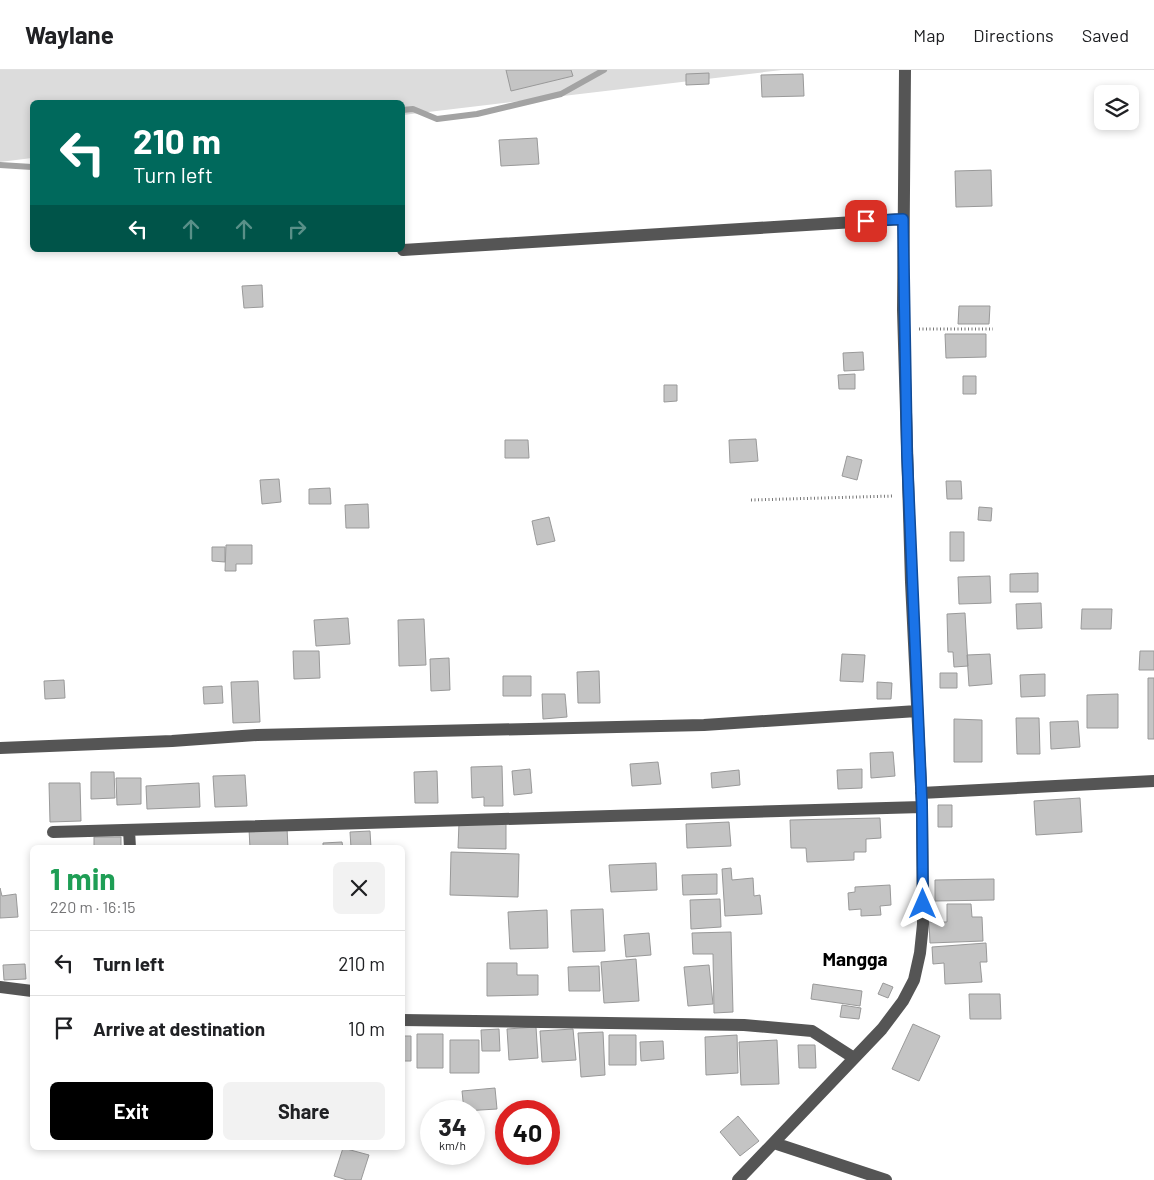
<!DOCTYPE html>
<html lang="en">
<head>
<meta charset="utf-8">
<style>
  body { margin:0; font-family:Barlow,sans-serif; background:#f2f2f2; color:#202124; height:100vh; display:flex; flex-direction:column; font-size:19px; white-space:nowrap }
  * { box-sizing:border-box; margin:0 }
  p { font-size:16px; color:#757577 }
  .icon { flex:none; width:28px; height:28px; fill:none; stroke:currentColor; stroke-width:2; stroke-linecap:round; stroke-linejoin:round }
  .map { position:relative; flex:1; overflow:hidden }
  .panel { position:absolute; left:30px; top:775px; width:375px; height:305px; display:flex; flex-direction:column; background:#fff; border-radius:8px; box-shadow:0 2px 8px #0003 }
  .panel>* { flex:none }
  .hud { position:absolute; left:30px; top:30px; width:375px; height:152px; border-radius:8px; box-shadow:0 2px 8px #0003; background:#00695c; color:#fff; overflow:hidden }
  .buttons { position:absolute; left:1094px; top:15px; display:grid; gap:10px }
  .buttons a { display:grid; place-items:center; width:45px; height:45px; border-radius:8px; background:#fff; box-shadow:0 2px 8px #0003; font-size:25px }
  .speed { position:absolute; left:420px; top:1030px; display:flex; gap:10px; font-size:25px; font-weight:700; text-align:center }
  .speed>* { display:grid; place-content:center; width:65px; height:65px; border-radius:50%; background:#fff; box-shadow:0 2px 8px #0003; line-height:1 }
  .speed small { font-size:12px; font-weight:400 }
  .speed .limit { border:8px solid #d22; background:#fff; color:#111 }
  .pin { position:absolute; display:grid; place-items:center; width:42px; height:42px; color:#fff; margin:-21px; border-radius:10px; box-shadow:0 2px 8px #0006 }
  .me { position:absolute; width:55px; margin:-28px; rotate:0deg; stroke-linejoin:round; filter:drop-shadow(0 0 4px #0008) }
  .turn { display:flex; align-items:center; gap:18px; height:105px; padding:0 20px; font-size:22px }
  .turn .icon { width:65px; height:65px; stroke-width:2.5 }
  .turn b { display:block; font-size:35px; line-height:42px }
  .lanes { display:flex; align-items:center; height:48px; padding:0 20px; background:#0003; justify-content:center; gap:25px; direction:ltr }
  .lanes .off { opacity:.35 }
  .round { display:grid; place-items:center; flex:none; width:52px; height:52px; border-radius:8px; background:#f2f2f2 }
  .head { display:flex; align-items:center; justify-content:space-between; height:85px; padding:0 20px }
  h1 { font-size:30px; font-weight:700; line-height:38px; color:#1e9e55 }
  .button { display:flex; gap:10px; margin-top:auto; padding:10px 20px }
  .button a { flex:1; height:58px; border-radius:8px; background:#000; color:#fff; font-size:20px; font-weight:700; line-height:58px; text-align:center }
  .button a+a { background:#f2f2f2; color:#202124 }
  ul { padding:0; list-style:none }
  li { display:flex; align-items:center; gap:15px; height:65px; padding:0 20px; border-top:1px solid #e0e0e0 }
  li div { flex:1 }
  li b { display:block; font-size:19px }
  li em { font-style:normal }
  header { display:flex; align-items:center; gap:30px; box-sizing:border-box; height:70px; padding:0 25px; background:#fff; border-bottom:1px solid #e0e0e0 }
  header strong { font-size:24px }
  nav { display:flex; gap:28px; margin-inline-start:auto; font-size:18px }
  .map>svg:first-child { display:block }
  .green { fill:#dcdcdc }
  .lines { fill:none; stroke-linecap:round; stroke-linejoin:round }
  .stream { stroke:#a3a3a3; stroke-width:6 }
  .building { fill:#c4c4c4; stroke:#999 }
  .path { stroke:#777; stroke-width:3; stroke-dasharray:1 2.5; stroke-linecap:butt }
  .minor { stroke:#555; stroke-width:12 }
  .route-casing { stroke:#114b97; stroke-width:12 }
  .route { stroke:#1a73e8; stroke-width:9 }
  .labels { text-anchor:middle; stroke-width:4; stroke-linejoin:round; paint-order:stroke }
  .neighbourhood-label { font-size:19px; font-weight:bold; fill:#000; stroke:#fff }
</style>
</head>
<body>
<header>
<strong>Waylane</strong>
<nav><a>Map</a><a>Directions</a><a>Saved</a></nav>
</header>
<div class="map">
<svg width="1154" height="1110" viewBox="0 0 1154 1110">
  <rect width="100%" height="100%" fill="#fff"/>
  <path class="green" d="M0 0H782L403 45 402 32H32V88L0 92Z"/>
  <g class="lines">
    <path class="stream" d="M402 40 413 39 437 49 477 44 561 24 604 0
      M0 95 32 97"/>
  </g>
  <path class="building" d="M506 0H571L573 6 511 21Z
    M709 3V14L686 15V4Z
    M803 4 804 26 762 27 761 5Z
    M537 68 539 94 501 96 499 70Z
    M991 100 992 136 956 137 955 101Z
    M262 215 263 237 244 238 242 216Z
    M959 236H990L989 254H958Z
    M945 264H986V287L946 288Z
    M863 282 864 300 844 301 843 283Z
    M855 304V319H839L838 305Z
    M963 306H976V324H963Z
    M664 315H677V331L664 332Z
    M756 369 758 391 730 393 729 370Z
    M505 370H528L529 388H505Z
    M847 386 862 390 857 410 842 406Z
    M279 409 281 432 262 434 260 410Z
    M946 411H961L962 429H947Z
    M330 418 331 434H309V419Z
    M368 434 369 458H346L345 435Z
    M979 437 992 438 991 451 978 450Z
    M549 447 555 471 537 475 532 451Z
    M950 462H964V491H950Z
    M226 475H252V494H236V501H225Z
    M212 477H225V492L212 491Z
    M1038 503V522H1010V504Z
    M990 506 991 533 959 534 958 507Z
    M1041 533 1042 558 1017 559 1016 534Z
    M1082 539H1112L1111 559H1081Z
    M965 543 968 596 954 597 953 582H948L947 544Z
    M348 548 350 574 316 576 314 550Z
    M424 549 426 595 399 596 398 550Z
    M293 581H319L320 608 294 609Z
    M1140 581H1154V600H1139Z
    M842 584 865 585 863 612 840 611Z
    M990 584 992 614 969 616 967 585Z
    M449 588 450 620 431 621 430 589Z
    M599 601 600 633H578L577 602Z
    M940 603H957V618H940Z
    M1045 604V626L1021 627 1020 605Z
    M503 606H531V626H503Z
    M1148 608H1154V669H1148Z
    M64 610 65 628 45 629 44 611Z
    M258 611 260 652 233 653 231 612Z
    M877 612 892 613 891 629H877Z
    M222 616 223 633 204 634 203 617Z
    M542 624H565L567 647 543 649Z
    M1118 624V658H1087V625Z
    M1016 648H1039L1040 684H1017Z
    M954 649 982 650V692H954Z
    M1078 651 1080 677 1051 679 1050 652Z
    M893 682 895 706 871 708 870 683Z
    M658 692 661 714 632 716 630 694Z
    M502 696 503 736H484V727L472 728 471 697Z
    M530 699 532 723 514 725 512 701Z
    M862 699V718L838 719 837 700Z
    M739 700 740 715 712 718 711 703Z
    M437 701 438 733H415L414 702Z
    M91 702H114L115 728 91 729Z
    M245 705 247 736 215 737 213 706Z
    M116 708H141V734L117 735Z
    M49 713H80L81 751 50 752Z
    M199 713 200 737 147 739 146 716Z
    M1080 728 1082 762 1036 765 1034 731Z
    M938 735H952V757H938Z
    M880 748 881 768 866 769V782H854V790L807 792 806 778H791L790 750Z
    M729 752 731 776 687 778 686 754Z
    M459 753 506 754V779L458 778Z
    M287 758 288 778H250L249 759Z
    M370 761 371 778H351L350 762Z
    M94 767H121V778H94Z
    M342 772 343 778H323V773Z
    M451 782 519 784 518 827 450 825Z
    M656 793 657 820 611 822 609 795Z
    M731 798 732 810 753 808 754 826 760 825 762 844 725 846 722 799Z
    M717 804V824L683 825 682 805Z
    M994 809V830L935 831V810Z
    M890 815 891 835 880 836 881 845 861 846V839L849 840 848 823 855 822V817Z
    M0 818 2 826 16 824 18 847 0 848Z
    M720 829 721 857 691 859 690 830Z
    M947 834H971L972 847H982L983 871 930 873 929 852H947Z
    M603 839 605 881 573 882 571 840Z
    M547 840 548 878 510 879 508 842Z
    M731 862 733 942 714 943 713 884H693L692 863Z
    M649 863 651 885 626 887 624 865Z
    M986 873 987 892H980L982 912 945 914 944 893 933 894 932 877Z
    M636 889 639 931 604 933 601 892Z
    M487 893H517V905H538V925L487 926Z
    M25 894 26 909 4 910 3 895Z
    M709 895 713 934 688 936 684 897Z
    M599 896 600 921H569L568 897Z
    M883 913 893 917 888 928 878 924Z
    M813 914 862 921 860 936 811 929Z
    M969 924H1000L1001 949H970Z
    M842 935 861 938 859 949 840 947Z
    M913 954 940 966 919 1011 892 999Z
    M536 957 538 988 509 990 507 959Z
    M499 959 500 981H482L481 960Z
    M573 959 576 990 542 992 540 961Z
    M603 962 605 1005 581 1007 578 963Z
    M417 964H443V998H417Z
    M609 965H636V995H609Z
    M737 965 738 1003 706 1005 705 967Z
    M402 966H411V991H402Z
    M450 970H479V1003H450Z
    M777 970 779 1014 741 1015 739 972Z
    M663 971 664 989 641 991 640 972Z
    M798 975H815L816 998H799Z
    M495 1018 497 1039 464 1041 462 1021Z
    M738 1046 759 1071 740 1086 720 1062Z
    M343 1078 369 1085 361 1110H347L334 1106Z"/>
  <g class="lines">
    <path class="path" d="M919 259H993
      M751 430 893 426"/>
    <path class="minor" d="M403 180 903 149
      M0 678 172 671 257 665 704 655 917 641
      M921 723 1154 711
      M129 760 130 778
      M53 762 922 737
      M0 917 32 921
      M402 950 744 955 812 961 854 988
      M774 1073 886 1110
      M738 1110 882 959 903 931 914 910 920 883 923 854 922 737 911 512 903 240 905 0"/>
  </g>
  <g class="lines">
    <defs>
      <path id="route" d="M866 151 903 149 907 383 922 737 923 834"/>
    </defs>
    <use href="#route" class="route-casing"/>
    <use href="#route" class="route"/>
  </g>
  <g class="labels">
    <g class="neighbourhood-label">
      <text x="855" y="896">Mangga</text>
    </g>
  </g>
</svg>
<div class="buttons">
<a><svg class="icon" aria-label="layers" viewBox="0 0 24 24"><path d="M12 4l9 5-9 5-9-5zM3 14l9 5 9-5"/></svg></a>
</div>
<div class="speed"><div>34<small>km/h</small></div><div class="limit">40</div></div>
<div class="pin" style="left:866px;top:151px;background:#d93025"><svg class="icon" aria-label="arrive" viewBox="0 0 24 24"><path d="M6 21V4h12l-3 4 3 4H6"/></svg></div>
<svg class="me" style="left:923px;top:834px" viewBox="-20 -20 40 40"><path d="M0-17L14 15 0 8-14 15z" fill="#1a73e8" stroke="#fff" stroke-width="4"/></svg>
<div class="hud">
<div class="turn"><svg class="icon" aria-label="left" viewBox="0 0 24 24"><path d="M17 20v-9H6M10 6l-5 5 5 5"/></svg><div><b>210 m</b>Turn left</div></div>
<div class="lanes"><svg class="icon" aria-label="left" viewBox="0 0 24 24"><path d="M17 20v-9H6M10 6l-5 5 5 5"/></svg><svg class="icon off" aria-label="ahead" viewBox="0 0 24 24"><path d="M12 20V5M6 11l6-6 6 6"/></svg><svg class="icon off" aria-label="ahead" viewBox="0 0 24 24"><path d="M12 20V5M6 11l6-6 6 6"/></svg><svg class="icon off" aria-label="right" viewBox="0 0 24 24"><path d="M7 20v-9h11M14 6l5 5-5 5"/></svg></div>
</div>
<section class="panel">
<div class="head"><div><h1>1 min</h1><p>220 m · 16:15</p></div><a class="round"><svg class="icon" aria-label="close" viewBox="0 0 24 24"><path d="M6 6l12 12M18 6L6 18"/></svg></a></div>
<ul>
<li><svg class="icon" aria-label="left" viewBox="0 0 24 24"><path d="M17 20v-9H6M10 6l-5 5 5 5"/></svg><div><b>Turn left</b></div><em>210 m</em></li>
<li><svg class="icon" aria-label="arrive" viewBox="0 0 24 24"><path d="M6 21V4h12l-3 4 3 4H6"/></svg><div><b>Arrive at destination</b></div><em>10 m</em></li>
</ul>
<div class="button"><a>Exit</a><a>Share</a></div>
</section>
</div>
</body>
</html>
